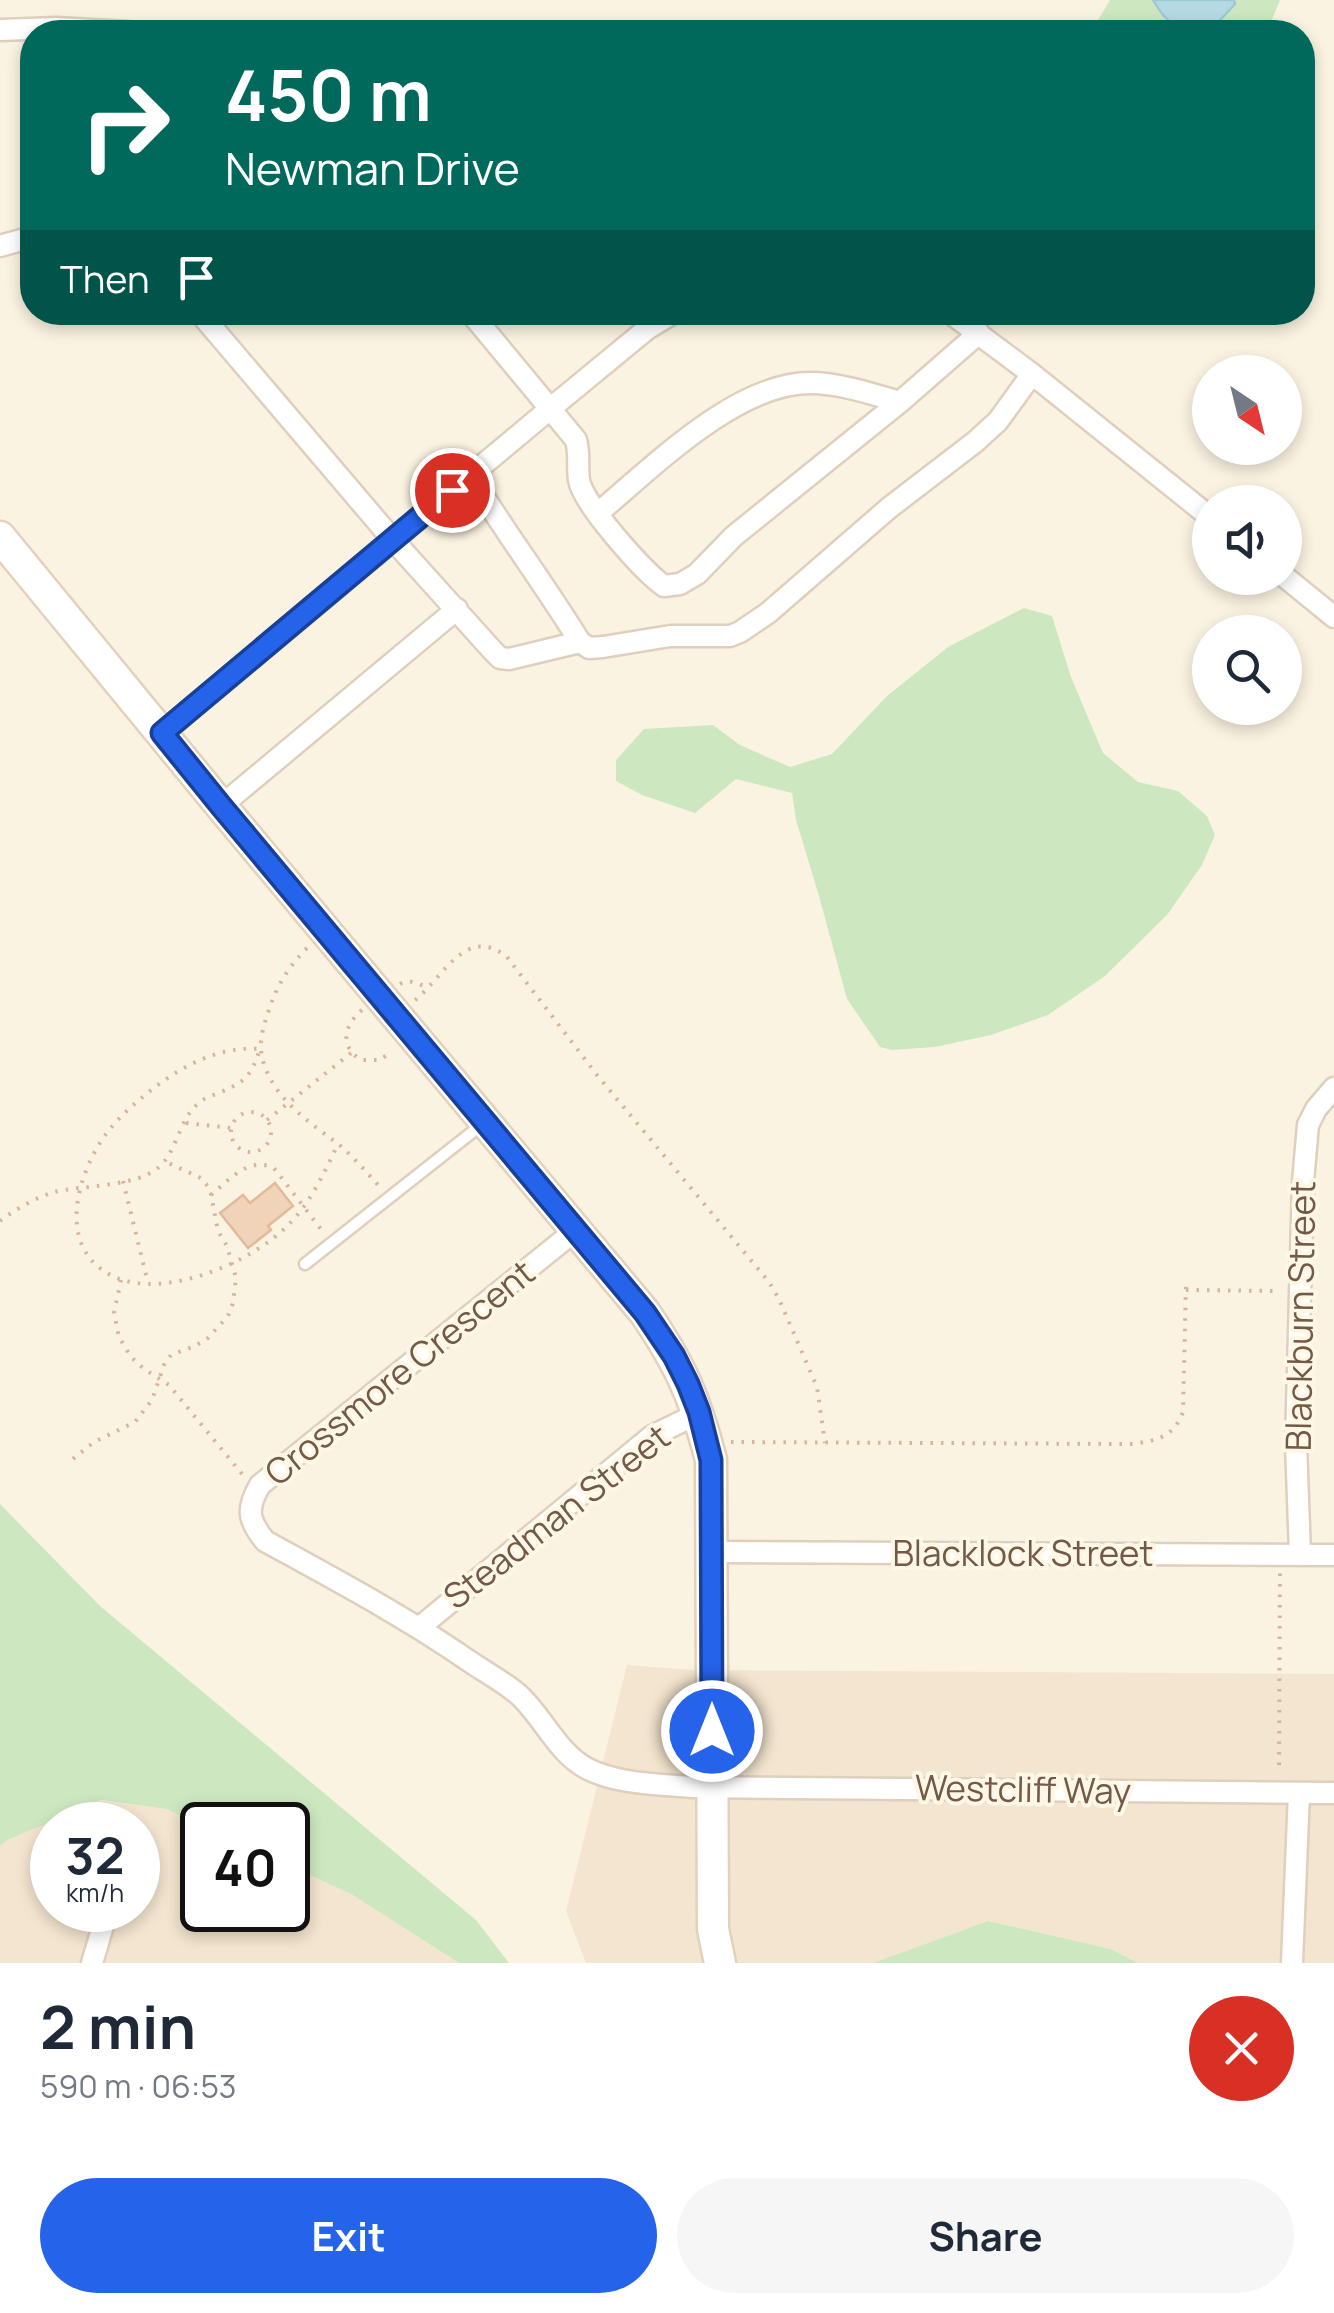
<!DOCTYPE html>
<html lang="en">
<head>
<meta charset="utf-8">
<style>
  body { margin:0; font-family:Manrope,sans-serif; background:#f6f6f7; color:#1f2937; height:100vh; display:flex; flex-direction:column; font-size:38px; white-space:nowrap }
  * { box-sizing:border-box; margin:0 }
  p { font-size:32px; color:#747a83 }
  .icon { flex:none; width:55px; height:55px; fill:none; stroke:currentColor; stroke-width:2; stroke-linecap:round; stroke-linejoin:round }
  .map { position:relative; height:1963px; overflow:hidden }
  .panel { display:flex; flex-direction:column; background:#fff; flex:1 }
  .panel>* { flex:none }
  .guide { position:absolute; left:20px; top:20px; width:1295px; height:305px; border-radius:40px; box-shadow:0 5px 15px #0003; background:#00695c; color:#fff; overflow:hidden }
  .needle { width:65px; rotate:145deg }
  .controls { position:absolute; left:1192px; top:355px; display:grid; gap:20px }
  .controls a { display:grid; place-items:center; width:110px; height:110px; border-radius:50%; background:#fff; box-shadow:0 5px 15px #0003; font-size:50px }
  .speed { position:absolute; left:30px; top:1802px; display:flex; gap:20px; font-size:50px; font-weight:700; text-align:center }
  .speed>* { display:grid; place-content:center; width:130px; height:130px; border-radius:50%; background:#fff; box-shadow:0 5px 15px #0003; line-height:1 }
  .speed small { font-size:25px; font-weight:400 }
  .speed .limit { border:5px solid #111; border-radius:15px; background:#fff; color:#111 }
  .pin { position:absolute; display:grid; place-items:center; width:85px; height:85px; color:#fff; margin:-42px; border:5px solid #fff; border-radius:50%; box-shadow:0 2px 10px #0007 }
  .me { position:absolute; width:110px; margin:-55px; rotate:0deg; stroke-linejoin:round; filter:drop-shadow(0 0 8px #0008) }
  .turn { display:flex; align-items:center; gap:35px; height:210px; padding:0 40px; font-size:45px }
  .turn .icon { width:130px; height:130px; stroke-width:2.5 }
  .turn b { display:block; font-size:70px; line-height:85px }
  .then { display:flex; align-items:center; height:95px; padding:0 40px; background:#0003; gap:20px; font-size:38px }
  .round { display:grid; place-items:center; flex:none; width:105px; height:105px; border-radius:52px; background:#f6f6f7 }
  .summary { display:flex; align-items:center; justify-content:space-between; height:170px; padding:0 40px }
  h1 { font-size:60px; font-weight:700; line-height:75px }
  .primary-button { display:flex; gap:20px; margin-top:auto; padding:20px 40px }
  .primary-button a { flex:1; height:115px; border-radius:60px; background:#2563eb; color:#fff; font-size:40px; font-weight:700; line-height:115px; text-align:center }
  .primary-button a+a { background:#f6f6f7; color:#1f2937 }
  .map>svg:first-child { display:block }
  .residential { fill:#f3e5cf; fill-rule:evenodd }
  .green { fill:#cde8c0 }
  .water { fill:#b6dae4; stroke:#9cc9d6; stroke-width:2.5 }
  .building { fill:#f0d3b9; stroke:#e2ba9a; stroke-width:2.5 }
  .lines { fill:none; stroke-linecap:round; stroke-linejoin:round }
  .lane-casing { stroke:#dfcfbd; stroke-width:15 }
  .street-casing { stroke:#dfcfbd; stroke-width:25 }
  .secondary-casing { stroke:#e4d1bb; stroke-width:35 }
  .path { stroke:#d5b69c; stroke-width:4; stroke-dasharray:2.5 8; stroke-linecap:butt }
  .lane { stroke:#fff; stroke-width:10 }
  .street { stroke:#fff; stroke-width:20 }
  .secondary { stroke:#fff; stroke-width:30 }
  .route-casing { stroke:#184099; stroke-width:25 }
  .route { stroke:#2563eb; stroke-width:18 }
  .labels { text-anchor:middle; stroke-width:8; stroke-linejoin:round; paint-order:stroke }
  .street-label { font-size:35px; fill:#725a48; stroke:#fff7e6 }
</style>
</head>
<body>
<div class="map">
<svg width="1334" height="1963" viewBox="0 0 1334 1963">
  <rect width="100%" height="100%" fill="#fbf3e1"/>
  <path class="residential" d="M627 1665 692 1670 1334 1674V1963H1138L1111 1949 988 1921 873 1963H586L566 1911Z
    M21 1790 166 1809 202 1826V1910H288V1865L351 1894 459 1963H0V1820ZM52 1825H138V1910H52Z"/>
  <path class="green" d="M1110 0H1153L1164 18 1185 32H1091Z
    M1234 0H1280L1267 32H1209L1235 4Z
    M1024 608 1052 616 1071 677 1103 753 1138 782 1178 791 1207 816 1215 835 1202 865 1167 915 1105 976 1048 1015 991 1035 935 1047 892 1050 880 1047 847 999 819 896 796 820 792 793 736 779 695 813 642 795 616 781V760L644 729 713 725 740 745 790 767 832 754 887 696 948 647Z
    M0 1504 100 1606 476 1920 509 1963H459L351 1894 288 1865V1825L202 1826 166 1809 101 1800 7 1840 0 1846Z
    M988 1921 1111 1949 1138 1963H873Z"/>
  <path class="water" d="M1153 0H1234L1235 4 1209 32C1179 33 1168 26 1153 0Z"/>
  <path class="building" d="M275 1183 293 1206 268 1226 271 1230 248 1248 220 1213 243 1195 250 1203Z"/>
  <g class="lines">
    <defs>
      <path id="lane" d="M305 1264 480 1126"/>
      <path id="street" d="M0 30 56 28 128 32
        M0 246 32 237
        M199 312 393 540 493 651 500 658 509 659 580 642 589 648 603 647 670 636H730L740 632 768 613 889 508 975 442 998 421 1032 374
        M470 312 576 440C580 454 577 466 579 480 583 504 643 571 664 586L680 584 697 574 734 536 900 402 979 333
        M949 312 1032 374 1210 517
        M470 475C505 532 545 585 580 642
        M598 513C653 467 736 383 810 383 840 383 872 394 900 402
        M1285 577 1334 617
        M162 733 551 408 647 329 675 312
        M221 806 457 609
        M576 1230 260 1485C246 1509 248 1520 265 1541 334 1579 404 1616 469 1661 485 1672 504 1682 519 1695 543 1717 557 1752 586 1768 616 1784 657 1784 691 1787L1334 1793
        M712 1552 1334 1555
        M1300 1554 1296 1444 1303 1182 1308 1125 1316 1109 1334 1088
        M420 1627 652 1436 699 1413
        M1292 1962 1299 1793
        M92 1963 103 1926"/>
      <path id="secondary" d="M0 537 221 806 645 1313C681 1366 695 1398 711 1460L713 1929 720 1963"/>
    </defs>
    <use href="#lane" class="lane-casing"/>
    <use href="#street" class="street-casing"/>
    <use href="#secondary" class="secondary-casing"/>
    <path class="path" d="M307 948C288 967 276 987 268 1013 264 1024 260 1039 261 1050 266 1093 306 1120 337 1143 353 1156 366 1172 380 1187
      M400 984C409 978 419 984 428 988
      M415 1000C444 977 466 924 507 957L597 1075 769 1282 779 1299 817 1387 825 1443
      M362 1010C344 1025 339 1046 361 1060H380L388 1054
      M231 1132a20 20 0 1 1 40 0a20 20 0 1 1-40 0Z
      M267 1120 351 1053
      M186 1123 231 1128
      M123 1181 148 1283
      M211 1195C229 1180 249 1156 274 1168L323 1232
      M0 1221C16 1209 35 1198 54 1192 83 1185 137 1187 159 1167 178 1150 179 1118 200 1102 206 1097 214 1095 221 1092 247 1081 251 1075 260 1049 215 1045 171 1072 138 1101 126 1111 115 1122 106 1134 79 1171 57 1240 104 1271 154 1306 254 1263 291 1222 312 1200 325 1171 338 1144
      M121 1280 114 1313 119 1337 131 1357 144 1369 169 1385 242 1474
      M1186 1290 1280 1291
      M731 1442 1130 1444C1156 1441 1173 1438 1183 1412L1186 1281
      M73 1459 94 1442 135 1422 152 1400 164 1365 171 1355 195 1346 208 1338 228 1316 233 1303 236 1278 227 1246 218 1231 210 1189 201 1178 164 1161
      M1279 1765 1280 1570"/>
    <use href="#lane" class="lane"/>
    <use href="#street" class="street"/>
    <use href="#secondary" class="secondary"/>
  </g>
  <g class="lines">
    <defs>
      <path id="route" d="M452 490 162 733 221 806 645 1313 674 1356 688 1384 699 1412 711 1460 712 1731"/>
    </defs>
    <use href="#route" class="route-casing"/>
    <use href="#route" class="route"/>
  </g>
  <g class="labels">
    <g class="street-label">
      <text transform="translate(1301 1316) rotate(-89)" y="12">Blackburn Street</text>
      <text transform="translate(400 1373) rotate(-39)" y="12">Crossmore Crescent</text>
      <text transform="translate(557 1517) rotate(-38)" y="12">Steadman Street</text>
      <text x="1023" y="1566">Blacklock Street</text>
      <text transform="translate(1023 1790) rotate(1)" y="12">Westcliff Way</text>
    </g>
  </g>
</svg>
<div class="controls">
<a><svg class="needle" viewBox="-14 -14 28 28"><path d="M0-13l5 13h-10z" fill="#e53935"/><path d="M0 13l5-13h-10z" fill="#747a83"/></svg></a>
<a><svg class="icon" aria-label="sound" viewBox="0 0 24 24"><path d="M4 9h4l5-4v14l-5-4H4zM17 9q2 3 0 6"/></svg></a>
<a><svg class="icon" aria-label="search" viewBox="0 0 24 24"><circle cx="10" cy="10" r="6"/><path d="M15 15l6 6"/></svg></a>
</div>
<div class="speed"><div>32<small>km/h</small></div><div class="limit">40</div></div>
<div class="pin" style="left:452px;top:490px;background:#d93025"><svg class="icon" aria-label="arrive" viewBox="0 0 24 24"><path d="M6 21V4h12l-3 4 3 4H6"/></svg></div>
<svg class="me" style="left:712px;top:1731px" viewBox="-20 -20 40 40"><circle r="17" fill="#2563eb" stroke="#fff" stroke-width="3"/><path d="M0-11L8 9 0 5-8 9z" fill="#fff"/></svg>
<div class="guide">
<div class="turn"><svg class="icon" aria-label="right" viewBox="0 0 24 24"><path d="M7 20v-9h11M14 6l5 5-5 5"/></svg><div><b>450 m</b>Newman Drive</div></div>
<div class="then">Then<svg class="icon" aria-label="arrive" viewBox="0 0 24 24"><path d="M6 21V4h12l-3 4 3 4H6"/></svg></div>
</div>
</div>
<section class="panel">
<div class="summary"><div><h1>2 min</h1><p>590 m · 06:53</p></div><a class="round" style="background:#d93025;color:#fff"><svg class="icon" aria-label="close" viewBox="0 0 24 24"><path d="M6 6l12 12M18 6L6 18"/></svg></a></div>
<div class="primary-button"><a>Exit</a><a>Share</a></div>
</section>
</body>
</html>
